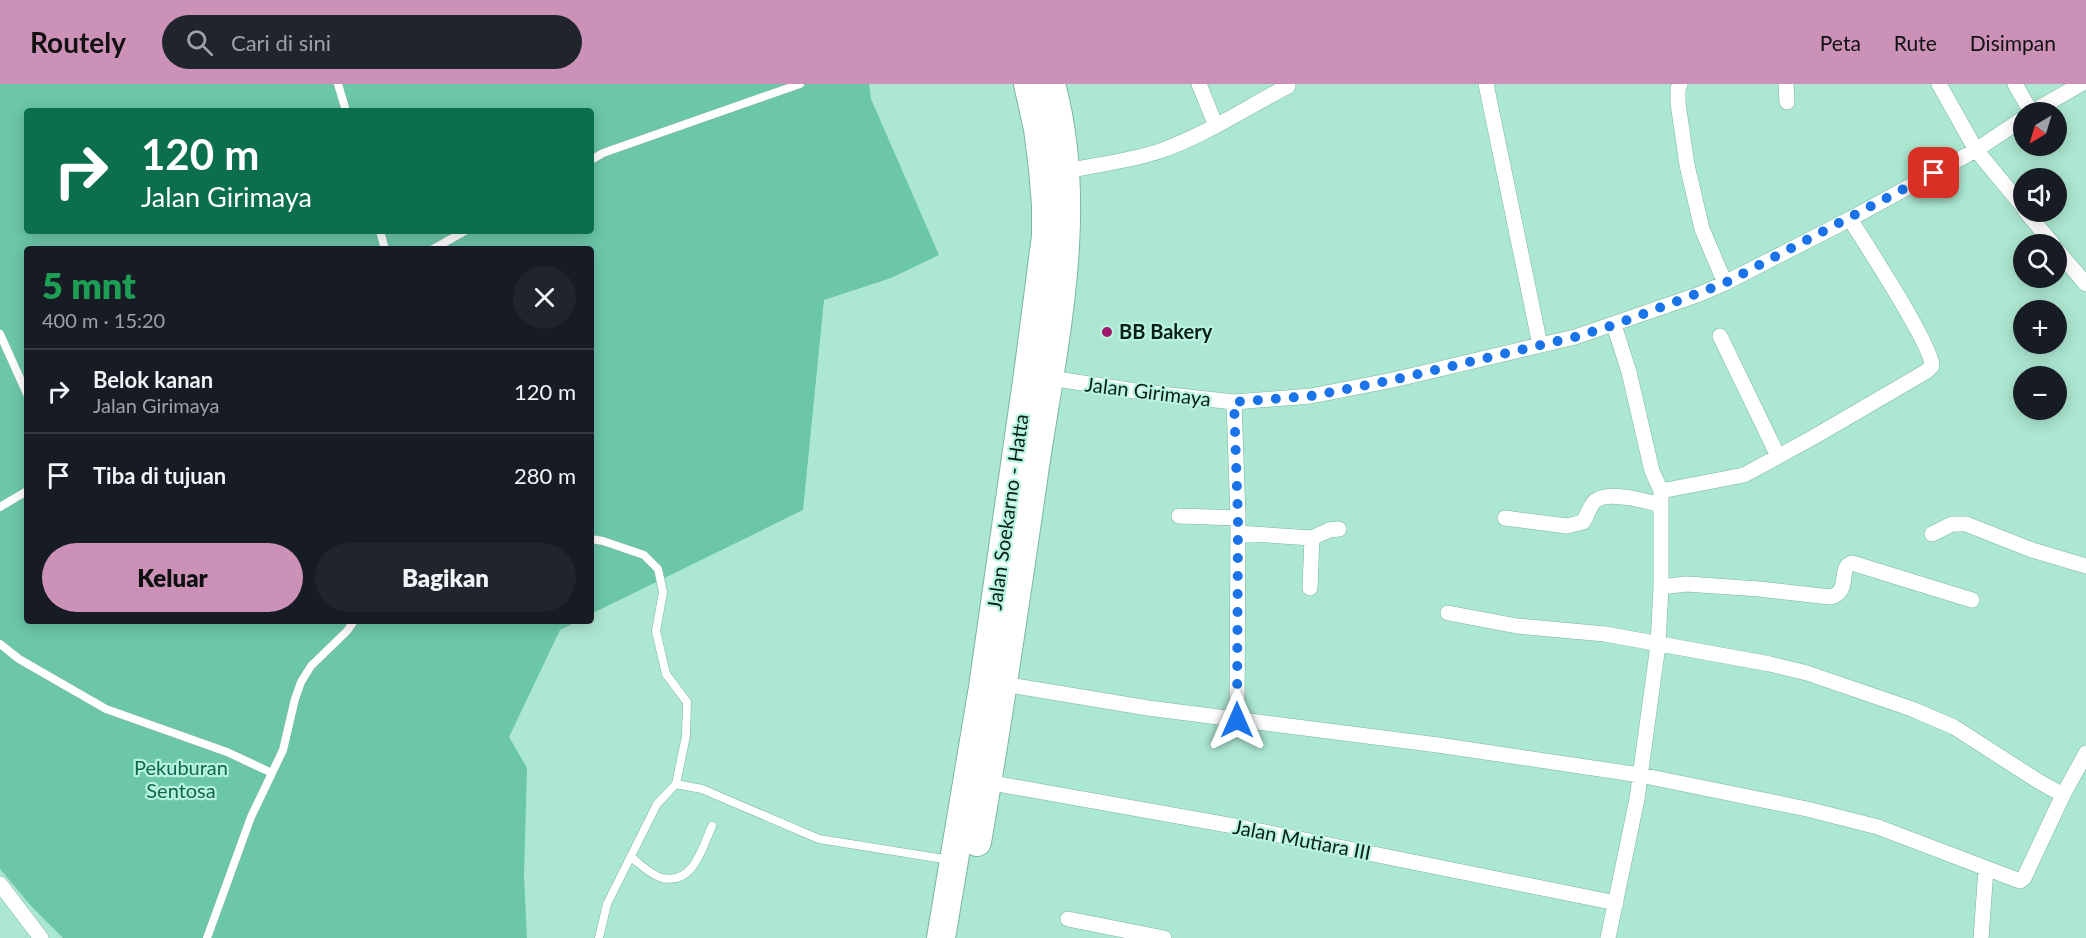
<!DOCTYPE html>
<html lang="id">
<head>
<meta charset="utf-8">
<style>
  body { margin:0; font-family:Lato,sans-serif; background:#20242c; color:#f1f3f6; height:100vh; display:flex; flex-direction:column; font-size:22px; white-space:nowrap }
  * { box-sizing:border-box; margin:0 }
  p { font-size:20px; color:#9ea1a6 }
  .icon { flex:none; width:33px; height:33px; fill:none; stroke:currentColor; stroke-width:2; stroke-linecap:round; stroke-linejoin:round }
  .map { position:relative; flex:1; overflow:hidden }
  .drawer { position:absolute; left:24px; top:162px; width:570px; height:378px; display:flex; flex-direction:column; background:#171b24; border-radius:6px; box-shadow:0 3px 15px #0003 }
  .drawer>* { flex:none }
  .banner { position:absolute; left:24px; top:24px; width:570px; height:126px; border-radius:6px; box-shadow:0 3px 15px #0003; background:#0b6e4f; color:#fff; overflow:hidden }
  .needle { width:39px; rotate:218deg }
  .tools { position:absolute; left:2013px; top:18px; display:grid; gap:12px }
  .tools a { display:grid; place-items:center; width:54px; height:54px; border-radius:50%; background:#171b24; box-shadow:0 3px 15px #0003; font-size:30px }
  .pin { position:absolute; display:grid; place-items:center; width:51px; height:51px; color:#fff; margin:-26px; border-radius:12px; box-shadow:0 3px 9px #0006 }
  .me { position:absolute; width:66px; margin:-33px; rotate:0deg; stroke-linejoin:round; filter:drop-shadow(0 0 4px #0008) }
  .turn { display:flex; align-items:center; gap:21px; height:126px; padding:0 18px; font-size:27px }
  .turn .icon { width:78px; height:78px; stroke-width:2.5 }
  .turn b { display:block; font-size:42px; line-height:51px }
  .round { display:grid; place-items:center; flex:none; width:63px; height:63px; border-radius:32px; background:#20242c }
  .summary { display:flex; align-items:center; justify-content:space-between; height:102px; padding:0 18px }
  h1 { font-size:36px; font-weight:800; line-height:45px; color:#1e9e55 }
  .action { display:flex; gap:12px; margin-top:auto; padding:12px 18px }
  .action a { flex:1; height:69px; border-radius:36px; background:#cc91b7; color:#111; font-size:24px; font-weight:800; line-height:69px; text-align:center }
  .action a+a { background:#20242c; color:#f1f3f6 }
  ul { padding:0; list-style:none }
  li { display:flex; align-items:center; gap:18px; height:84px; padding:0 18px; border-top:2px solid #363941 }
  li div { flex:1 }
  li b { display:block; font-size:22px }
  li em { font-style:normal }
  header { display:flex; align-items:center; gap:36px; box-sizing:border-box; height:84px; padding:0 30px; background:#cc91b7; color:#111 }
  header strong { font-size:28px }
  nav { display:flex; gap:33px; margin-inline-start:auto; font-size:21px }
  .search { width:420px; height:54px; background:#20242c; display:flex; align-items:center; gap:15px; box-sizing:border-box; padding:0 21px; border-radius:33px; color:#9ea1a6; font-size:22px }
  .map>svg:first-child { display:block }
  .green { fill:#6cc7a9; fill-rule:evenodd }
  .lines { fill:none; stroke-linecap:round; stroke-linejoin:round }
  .lane-casing { stroke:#7cb6a1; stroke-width:9 }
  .street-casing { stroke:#7cb6a1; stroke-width:16 }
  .highway-casing { stroke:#7cb6a1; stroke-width:30 }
  .lane { stroke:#fff; stroke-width:8 }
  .street { stroke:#fff; stroke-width:15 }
  .highway { stroke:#fff; stroke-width:28 }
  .route { stroke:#1a73e8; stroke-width:10; stroke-dasharray:0 18 }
  .poi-dot { fill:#9e1969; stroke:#b9f4de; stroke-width:2 }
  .labels { text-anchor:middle; stroke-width:4.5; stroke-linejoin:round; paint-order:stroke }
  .poi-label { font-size:20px; font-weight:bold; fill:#071f18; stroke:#b9f4de; text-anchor:start }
  .street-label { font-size:20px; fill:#071f18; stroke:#b9f4de }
  .park-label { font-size:20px; fill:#0d6650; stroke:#b9f4de }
</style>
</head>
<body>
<header>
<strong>Routely</strong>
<div class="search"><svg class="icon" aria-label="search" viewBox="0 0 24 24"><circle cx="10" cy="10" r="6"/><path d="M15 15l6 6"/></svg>Cari di sini</div>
<nav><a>Peta</a><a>Rute</a><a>Disimpan</a></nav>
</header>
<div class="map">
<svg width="2086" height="854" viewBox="0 0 2086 854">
  <rect width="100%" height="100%" fill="#ace7d1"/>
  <path class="green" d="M0 0H869L871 15 939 171 891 194 824 216 803 426 591 530V165H27V537H578L560 546 509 653 527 684 524 792 527 854H63L31 822 0 785ZM27 27H591V147H27Z"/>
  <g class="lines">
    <defs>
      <path id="lane" d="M338 0 346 27
        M591 76 603 69 800 0
        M380 147 385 165
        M433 165 465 147
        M0 250 27 310
        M0 423 27 407
        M591 455 603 457 644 471 658 485 663 508 656 547 666 590 687 618 686 652 676 700
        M0 560 19 575 106 625 227 668 272 689
        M631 773C640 780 651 791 662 794 694 801 702 764 712 742
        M207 854 251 733 283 666 295 615 301 598 311 582 347 547 354 537
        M599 854 607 820 657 720 676 700 702 705 819 755 950 776"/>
      <path id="street" d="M1199 0 1216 42
        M1486 0 1540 261
        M1680 0 1678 5V19L1687 81 1702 145 1725 199
        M1786 0 1787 18
        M1939 0 1976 66 2024 124
        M2015 0 2031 28
        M2032 28 2081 0
        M1065 87C1096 81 1130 77 1160 67 1205 51 1246 24 1288 2
        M2026 128 2053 160
        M2056 165 2086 200
        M1720 252 1778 372
        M1043 293 1142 308 1234 318 1311 312 1393 296 1575 253 1700 210 1725 199 1850 135 1976 66 2024 34
        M1234 318 1238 434 1237 636
        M1661 407 1744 391 1812 354 1927 287 1932 282C1932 261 1865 159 1850 135
        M1179 432 1238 434
        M1505 434 1567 442 1583 438C1587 432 1589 423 1595 417 1608 406 1646 417 1661 421
        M1238 449 1312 454 1329 446 1339 445
        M1932 450 1952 440H1966L2032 466 2086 482
        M1661 503 1686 500 1759 505 1830 513C1852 508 1837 484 1852 479L1972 516
        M1310 504 1312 454
        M1448 529 1517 542 1605 550 1770 580 1807 589 1912 625 1954 643 2038 697 2063 711 2086 669
        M1003 600 1148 624 1438 661 1640 691 1807 725 1878 743 2020 797 2024 794 2063 711
        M987 698 1245 744 1616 819
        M0 800 41 854
        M1068 835 1164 854
        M1608 854 1637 715 1658 561 1661 503V407L1652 387 1629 288 1614 241
        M1981 854 1986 785"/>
      <path id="highway" d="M977 758C999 633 1017 507 1035 382 1054 256 1085 125 1051 0
        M941 854 983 603 1028 290 1046 152V121L1043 85 1038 45 1028 0"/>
    </defs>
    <use href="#lane" class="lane-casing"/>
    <use href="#street" class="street-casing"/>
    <use href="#highway" class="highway-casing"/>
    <use href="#lane" class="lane"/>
    <use href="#street" class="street"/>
    <use href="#highway" class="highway"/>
  </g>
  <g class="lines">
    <path class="route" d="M1237 636 1238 434 1234 318 1311 312 1393 296 1575 253 1614 241 1725 199 1934 89"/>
  </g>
  <circle class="poi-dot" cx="1107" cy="248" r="6"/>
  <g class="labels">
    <g class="poi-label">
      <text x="1119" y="255">BB Bakery</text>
    </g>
    <g class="street-label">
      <text transform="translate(1148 308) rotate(7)" y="7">Jalan Girimaya</text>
      <text transform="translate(1008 428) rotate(-82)" y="7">Jalan Soekarno - Hatta</text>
      <text transform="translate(1302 756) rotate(11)" y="7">Jalan Mutiara III</text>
    </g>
    <g class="park-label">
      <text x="181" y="691">Pekuburan<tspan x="181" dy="23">Sentosa</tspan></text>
    </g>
  </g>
</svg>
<div class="tools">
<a><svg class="needle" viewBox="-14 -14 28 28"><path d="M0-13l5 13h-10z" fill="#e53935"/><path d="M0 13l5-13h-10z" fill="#9ea1a6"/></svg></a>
<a><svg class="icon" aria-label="sound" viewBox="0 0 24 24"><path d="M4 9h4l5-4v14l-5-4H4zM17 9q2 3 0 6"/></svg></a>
<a><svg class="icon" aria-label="search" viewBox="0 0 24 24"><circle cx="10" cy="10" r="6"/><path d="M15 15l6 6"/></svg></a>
<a>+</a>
<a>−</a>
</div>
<div class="pin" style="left:1934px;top:89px;background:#d93025"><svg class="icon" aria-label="arrive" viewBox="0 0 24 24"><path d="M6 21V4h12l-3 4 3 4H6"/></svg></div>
<svg class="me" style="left:1237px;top:636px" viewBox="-20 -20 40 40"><path d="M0-17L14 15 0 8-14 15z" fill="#1a73e8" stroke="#fff" stroke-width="4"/></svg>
<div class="banner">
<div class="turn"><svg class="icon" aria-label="right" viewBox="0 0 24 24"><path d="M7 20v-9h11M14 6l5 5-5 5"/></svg><div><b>120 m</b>Jalan Girimaya</div></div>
</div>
<section class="drawer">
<div class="summary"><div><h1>5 mnt</h1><p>400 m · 15:20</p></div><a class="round"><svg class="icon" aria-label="close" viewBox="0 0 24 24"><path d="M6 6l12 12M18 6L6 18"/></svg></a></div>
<ul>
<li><svg class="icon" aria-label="right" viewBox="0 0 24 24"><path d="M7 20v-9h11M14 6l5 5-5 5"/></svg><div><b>Belok kanan</b><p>Jalan Girimaya</p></div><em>120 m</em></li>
<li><svg class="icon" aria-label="arrive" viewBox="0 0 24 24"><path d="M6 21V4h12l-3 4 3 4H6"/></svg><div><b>Tiba di tujuan</b></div><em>280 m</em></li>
</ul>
<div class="action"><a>Keluar</a><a>Bagikan</a></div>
</section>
</div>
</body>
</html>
